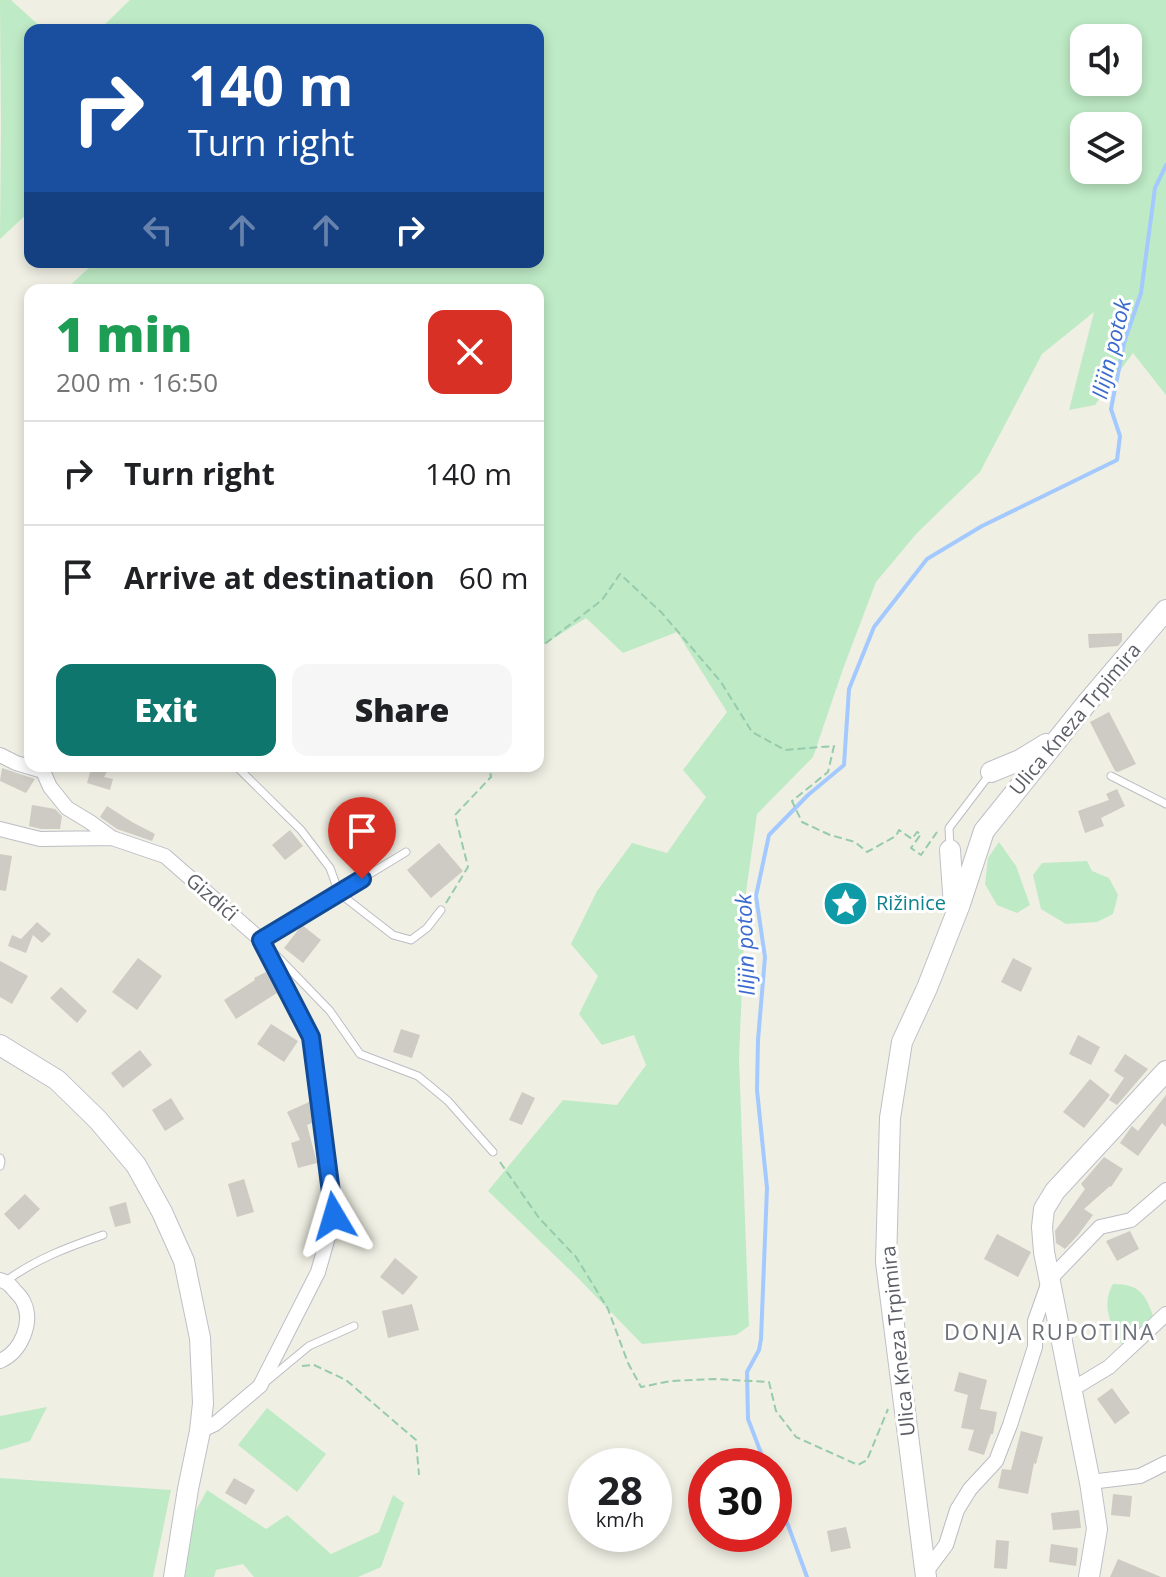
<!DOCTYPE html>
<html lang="en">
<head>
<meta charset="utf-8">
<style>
  body { margin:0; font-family:"Open Sans",sans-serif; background:#f6f6f6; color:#202124; height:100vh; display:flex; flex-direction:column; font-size:30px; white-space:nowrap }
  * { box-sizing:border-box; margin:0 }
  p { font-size:26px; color:#757577 }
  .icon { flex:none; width:44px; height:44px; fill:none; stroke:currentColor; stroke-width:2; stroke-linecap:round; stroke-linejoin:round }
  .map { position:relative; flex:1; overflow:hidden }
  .panel { position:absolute; left:24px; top:284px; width:520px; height:488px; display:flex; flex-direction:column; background:#fff; border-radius:16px; box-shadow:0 4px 12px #0003 }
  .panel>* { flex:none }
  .hud { position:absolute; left:24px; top:24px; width:520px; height:244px; border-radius:16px; box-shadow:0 4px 12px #0003; background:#1a4fa0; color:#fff; overflow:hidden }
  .fabs { position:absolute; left:1070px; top:24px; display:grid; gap:16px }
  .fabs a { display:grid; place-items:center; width:72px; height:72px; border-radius:16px; background:#fff; box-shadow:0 4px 12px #0003; font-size:40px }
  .speed { position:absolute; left:568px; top:1448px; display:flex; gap:16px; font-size:40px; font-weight:700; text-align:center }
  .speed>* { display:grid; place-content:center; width:104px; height:104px; border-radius:50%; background:#fff; box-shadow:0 4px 12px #0003; line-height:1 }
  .speed small { font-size:20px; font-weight:400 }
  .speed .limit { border:12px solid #d22; background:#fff; color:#111 }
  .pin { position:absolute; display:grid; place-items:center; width:68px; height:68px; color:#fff; margin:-82px -34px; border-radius:50% 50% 50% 0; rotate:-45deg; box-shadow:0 0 8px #0007 }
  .pin .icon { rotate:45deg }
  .me { position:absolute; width:88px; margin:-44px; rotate:353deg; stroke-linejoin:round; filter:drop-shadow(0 0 6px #0008) }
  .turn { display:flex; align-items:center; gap:28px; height:168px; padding:0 32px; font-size:36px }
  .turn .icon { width:104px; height:104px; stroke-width:2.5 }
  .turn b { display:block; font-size:56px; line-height:68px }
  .lanes { display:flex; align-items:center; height:76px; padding:0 32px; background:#0003; justify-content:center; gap:40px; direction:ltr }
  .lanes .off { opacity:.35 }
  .round { display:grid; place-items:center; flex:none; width:84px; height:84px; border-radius:16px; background:#f6f6f6 }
  .summary { display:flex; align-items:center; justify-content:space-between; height:136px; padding:0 32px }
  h1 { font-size:48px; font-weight:800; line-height:60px; color:#1e9e55 }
  .action { display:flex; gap:16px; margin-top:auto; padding:16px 32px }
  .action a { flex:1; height:92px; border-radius:16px; background:#0f766e; color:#fff; font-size:32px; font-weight:800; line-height:92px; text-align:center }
  .action a+a { background:#f6f6f6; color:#202124 }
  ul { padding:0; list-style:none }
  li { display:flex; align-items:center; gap:24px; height:104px; padding:0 32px; border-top:2px solid #e0e0e0 }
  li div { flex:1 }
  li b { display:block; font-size:30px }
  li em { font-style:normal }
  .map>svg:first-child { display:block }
  .green { fill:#beeac5; fill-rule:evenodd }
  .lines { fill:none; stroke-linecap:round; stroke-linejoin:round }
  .stream { stroke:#a4c9ff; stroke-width:4 }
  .building { fill:#cdcbc3 }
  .lane-casing { stroke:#bbbdc4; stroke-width:9 }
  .street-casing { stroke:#bbbdc4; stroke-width:16 }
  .secondary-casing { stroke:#bec0c8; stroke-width:22 }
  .path { stroke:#96cbad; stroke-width:2; stroke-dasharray:8 4; stroke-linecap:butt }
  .lane { stroke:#fff; stroke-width:7 }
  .street { stroke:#fff; stroke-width:14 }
  .secondary { stroke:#fff; stroke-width:20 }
  .route-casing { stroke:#114b97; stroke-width:20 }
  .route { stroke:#1a73e8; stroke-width:14 }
  .labels { text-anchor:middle; stroke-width:6; stroke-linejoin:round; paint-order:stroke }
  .street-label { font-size:20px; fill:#5c5e66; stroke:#fff }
  .culture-label { font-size:20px; fill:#0d838f; stroke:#fff; text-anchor:start }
  .water-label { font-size:22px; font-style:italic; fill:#3b6bcf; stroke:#fff }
  .neighbourhood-label { font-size:22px; letter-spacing:2px; fill:#6c7078; stroke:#fff }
</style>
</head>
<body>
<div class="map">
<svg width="1166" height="1577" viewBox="0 0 1166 1577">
  <rect width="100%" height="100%" fill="#f0efe4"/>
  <path class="green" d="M0 0H11L44 30H30V211L0 239 1 127Z
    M130 0H1166V395L1133 353 1095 405 1069 410 1094 312 1042 354 980 472 917 533 876 582 843 669 813 757 757 814 746 892 739 1059 749 1326 736 1335 642 1344 574 1274 488 1191 563 1100 617 1105 646 1065 634 1035 602 1045 579 1014 598 976 571 944 597 891 632 843 667 853 706 797 683 770 727 712 677 632 623 653 586 618 538 648V290H65L95 262H538V30H99ZM1084 38H1128V82H1084ZM1084 126H1128V170H1084Z
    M999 842 1016 866 1030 905 1017 913 997 905 985 884 988 858Z
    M1087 861 1092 871 1109 878 1118 895 1113 914 1097 922 1066 924 1041 909 1033 875 1042 863Z
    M1113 1284C1142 1284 1146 1296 1155 1321L1123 1347C1112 1326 1100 1307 1113 1284Z
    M47 1407 30 1441 0 1450V1416Z
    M267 1408 326 1454 297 1492 238 1445Z
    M0 1478 171 1490 153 1577H0Z
    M207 1490 266 1529 287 1515 331 1554 379 1532 393 1495 404 1503 381 1567 358 1577H254L243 1564 216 1570 214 1577H185L194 1514Z"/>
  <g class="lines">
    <path class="stream" d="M766 1466 748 1419 747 1372 759 1350 761 1339 767 1188 757 1090 758 1040 765 957 756 896 769 835 808 795 844 765 849 689 874 627 927 559 982 526 1117 460 1120 436 1111 409 1124 343 1141 293 1155 188 1166 165
      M774 1487 807 1577"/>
  </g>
  <path class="building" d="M1122 633V641L1118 646 1089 648 1088 634Z
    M1109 712 1136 764 1118 772 1115 771 1090 722Z
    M92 766H110L104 777 113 779 110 790 87 783Z
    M2 768 35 779 26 793 0 781Z
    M1117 789 1125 806 1101 818 1104 826 1085 833 1078 811 1109 800 1106 794Z
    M32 805 55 809 62 816 60 829H41L29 826Z
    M107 806 132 822 155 834 152 841 117 829 100 817Z
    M290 830 303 846 285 860 272 845Z
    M439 843 463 871 431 898 407 870Z
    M0 854 12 856 6 891 0 890Z
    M37 922 51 934 42 943 33 935 26 953 8 946 12 935 21 939Z
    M302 925 321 940 303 963 284 948Z
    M138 958 162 976 137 1010 112 992Z
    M1013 958 1032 968 1021 992 1001 982Z
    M0 961 28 976 12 1004 0 997Z
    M266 972 277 993 236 1019 224 1000 255 980 254 978Z
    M61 987 87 1011 77 1023 50 998Z
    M271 1024 298 1041 284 1062 257 1044Z
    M401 1029 420 1035 412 1058 393 1052Z
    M1078 1035 1100 1047 1091 1065 1069 1054Z
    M140 1050 152 1065 123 1088 111 1073Z
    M1125 1054 1148 1069 1117 1105 1109 1100 1124 1078 1114 1071Z
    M1090 1079 1110 1095 1084 1128 1063 1112Z
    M522 1092 535 1098 522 1125 509 1120Z
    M1166 1095V1127L1162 1123 1138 1156 1120 1143 1132 1126 1138 1131Z
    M171 1098 184 1119 165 1131 152 1110Z
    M309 1102 312 1123 307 1125 317 1163 298 1168 291 1143 300 1140 287 1112Z
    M1104 1157 1123 1169 1111 1187 1110 1186 1084 1209 1093 1215 1078 1235 1065 1249 1056 1243 1055 1231 1085 1189 1081 1184Z
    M244 1179 254 1212 237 1217 228 1184Z
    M25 1194 40 1209 19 1230 4 1214Z
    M126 1202 131 1223 115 1227 109 1207Z
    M1130 1231 1139 1249 1117 1261 1106 1241Z
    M997 1234 1031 1252 1018 1277 984 1259Z
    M395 1258 418 1277 403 1295 380 1277Z
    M412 1304 419 1330 388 1338 382 1311Z
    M959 1372 987 1380 980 1409 997 1412 993 1434H991L984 1455 968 1450 974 1430 961 1428 968 1395 954 1391Z
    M1112 1388 1130 1413 1115 1424 1097 1399Z
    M1021 1431 1043 1437 1036 1464 1034 1463 1028 1494 998 1488 1002 1469 1011 1470Z
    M234 1478 255 1490 246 1505 225 1493Z
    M1113 1494 1132 1496 1130 1517 1111 1515Z
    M1079 1510 1081 1528 1053 1530 1051 1513Z
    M846 1527 851 1548 831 1552 827 1531Z
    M996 1540 1009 1541 1007 1569 994 1568Z
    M1051 1544 1078 1548 1076 1566 1049 1562Z
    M1118 1559 1161 1577H1110Z"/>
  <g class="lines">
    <defs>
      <path id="lane" d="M236 766 301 830 330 868 339 893 393 935 411 940 427 928 441 910
        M1111 776 1166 804
        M950 848 949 828 990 774
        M262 941 261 940 406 852
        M274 953 330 1011 360 1054 418 1076 448 1101 493 1152
        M0 1158 1 1161 0 1166
        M6 1281C36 1259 68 1247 103 1235
        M268 1380 309 1346 354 1326"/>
      <path id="street" d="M0 755 16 763 43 771 50 787 67 808 90 822 112 838
        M0 829 40 839 112 838 165 856 261 940 311 1037 334 1216 318 1272 260 1386 215 1424 200 1431
        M0 1280C8 1282 10 1285 15 1291 18 1294 21 1297 23 1301 34 1322 21 1352 0 1361
        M1071 1390 1109 1367 1166 1314
        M1090 1482 1140 1476 1166 1463
        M925 1573 946 1545 957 1510 970 1489 996 1461 1010 1425 1035 1347V1321L1050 1279 1100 1227 1131 1220 1166 1190"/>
      <path id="secondary" d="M991 772 1020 760 1046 744
        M950 850 954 906
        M0 1045 57 1080 98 1120 136 1165 162 1212 184 1261 200 1338 203 1403 200 1431 188 1489 174 1577
        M926 1577 886 1262 890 1118 902 1042 927 988 960 904 984 831 1086 704 1166 610
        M1089 1577 1097 1529 1090 1482 1044 1252 1042 1227 1044 1209 1055 1191 1166 1071"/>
    </defs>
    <use href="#lane" class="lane-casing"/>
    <use href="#street" class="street-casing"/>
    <use href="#secondary" class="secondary-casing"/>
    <path class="path" d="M538 653 546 643 602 600 620 574 662 613 721 682 752 732 785 750 834 746 828 772 792 801 802 822 830 835 855 842 867 852 896 836 899 830 912 839 917 832 921 834 911 848 921 855 937 832
      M446 903 468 867 455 815 491 777 489 766
      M500 1162 539 1218 576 1257 608 1309 628 1363 641 1387 671 1381 714 1379 769 1382 776 1411 796 1437 858 1465 867 1460 888 1409
      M302 1366 314 1365 346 1380 416 1440 419 1475"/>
    <use href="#lane" class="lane"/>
    <use href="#street" class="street"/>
    <use href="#secondary" class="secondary"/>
  </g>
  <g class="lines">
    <defs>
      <path id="route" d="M334 1216 311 1037 261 940 362 879"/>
    </defs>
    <use href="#route" class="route-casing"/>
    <use href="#route" class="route"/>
  </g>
  <defs>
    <symbol id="sight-disc" viewBox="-11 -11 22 22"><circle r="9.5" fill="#0f9aa8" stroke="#fff"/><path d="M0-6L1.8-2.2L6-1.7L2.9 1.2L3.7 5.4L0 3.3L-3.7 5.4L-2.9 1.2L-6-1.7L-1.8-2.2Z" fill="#fff"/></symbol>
  </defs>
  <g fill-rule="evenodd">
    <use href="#sight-disc" x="820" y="878" width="51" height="51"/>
  </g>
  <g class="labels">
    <g class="street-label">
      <text transform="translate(1075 719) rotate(-50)" y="7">Ulica Kneza Trpimira</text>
      <text transform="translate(212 897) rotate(41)" y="7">Gizdići</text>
      <text transform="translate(898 1341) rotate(-96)" y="7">Ulica Kneza Trpimira</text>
    </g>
    <g class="culture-label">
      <text x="876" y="910">Rižinice</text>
    </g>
    <g class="water-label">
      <text transform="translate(1111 349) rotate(-76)" y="8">Ilijin potok</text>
      <text transform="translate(745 945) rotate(-92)" y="8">Ilijin potok</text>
    </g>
    <g class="neighbourhood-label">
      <text x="1050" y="1340">DONJA RUPOTINA</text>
    </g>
  </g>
</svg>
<div class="fabs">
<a><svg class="icon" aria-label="sound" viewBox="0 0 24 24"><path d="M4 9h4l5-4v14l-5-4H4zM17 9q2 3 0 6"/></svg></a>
<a><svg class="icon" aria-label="layers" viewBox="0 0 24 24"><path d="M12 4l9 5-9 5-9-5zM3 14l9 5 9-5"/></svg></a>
</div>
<div class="speed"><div>28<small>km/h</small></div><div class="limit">30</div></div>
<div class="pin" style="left:362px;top:879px;background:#d93025"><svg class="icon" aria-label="arrive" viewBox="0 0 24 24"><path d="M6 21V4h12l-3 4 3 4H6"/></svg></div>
<svg class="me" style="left:334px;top:1216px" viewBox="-20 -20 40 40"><path d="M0-17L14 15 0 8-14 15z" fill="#1a73e8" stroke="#fff" stroke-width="4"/></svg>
<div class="hud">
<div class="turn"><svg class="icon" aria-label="right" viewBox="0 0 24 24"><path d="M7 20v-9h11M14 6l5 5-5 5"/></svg><div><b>140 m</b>Turn right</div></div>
<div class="lanes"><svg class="icon off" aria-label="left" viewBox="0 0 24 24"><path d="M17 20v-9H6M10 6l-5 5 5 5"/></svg><svg class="icon off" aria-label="ahead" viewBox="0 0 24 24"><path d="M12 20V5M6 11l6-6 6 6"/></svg><svg class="icon off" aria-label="ahead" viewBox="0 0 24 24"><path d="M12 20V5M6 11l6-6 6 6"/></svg><svg class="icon" aria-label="right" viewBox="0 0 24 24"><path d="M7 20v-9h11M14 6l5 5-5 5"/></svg></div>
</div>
<section class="panel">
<div class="summary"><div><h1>1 min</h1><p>200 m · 16:50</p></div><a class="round" style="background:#d93025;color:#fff"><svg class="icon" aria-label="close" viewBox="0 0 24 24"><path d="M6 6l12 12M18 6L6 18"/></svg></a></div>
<ul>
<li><svg class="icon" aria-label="right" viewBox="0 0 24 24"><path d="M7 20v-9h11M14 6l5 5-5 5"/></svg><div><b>Turn right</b></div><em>140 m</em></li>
<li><svg class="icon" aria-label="arrive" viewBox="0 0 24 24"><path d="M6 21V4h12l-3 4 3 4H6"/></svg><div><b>Arrive at destination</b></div><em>60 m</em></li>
</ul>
<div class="action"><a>Exit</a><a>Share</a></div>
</section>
</div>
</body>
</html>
